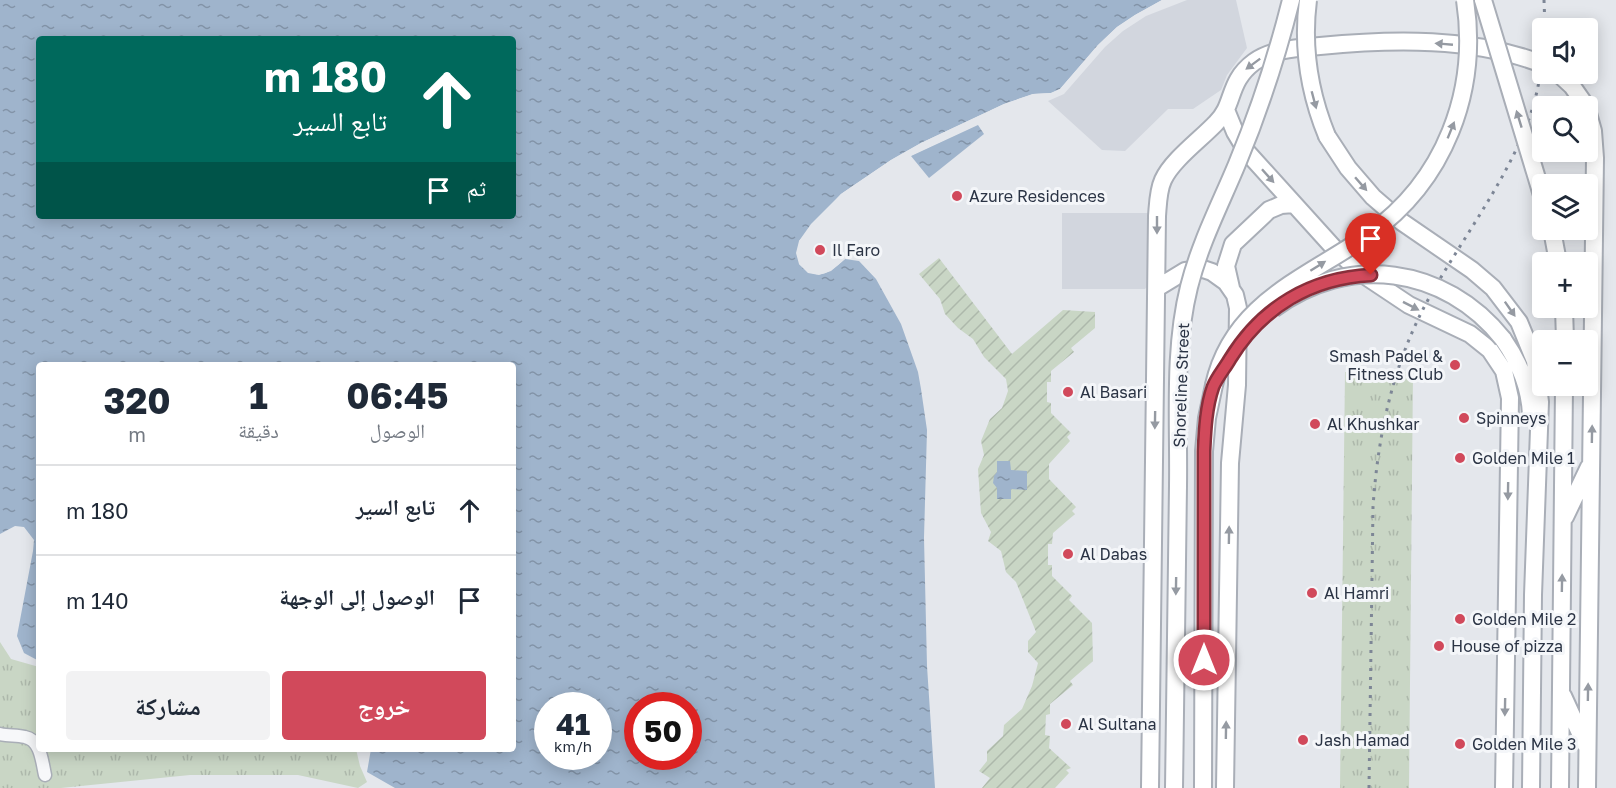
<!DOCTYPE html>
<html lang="ar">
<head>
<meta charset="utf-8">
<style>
  body { margin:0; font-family:"Golos Text","Noto Naskh Arabic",sans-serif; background:#f2f2f3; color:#1f2937; direction:rtl; height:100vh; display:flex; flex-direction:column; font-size:22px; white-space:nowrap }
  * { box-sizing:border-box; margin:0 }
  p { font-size:20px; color:#747a83 }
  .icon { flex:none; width:33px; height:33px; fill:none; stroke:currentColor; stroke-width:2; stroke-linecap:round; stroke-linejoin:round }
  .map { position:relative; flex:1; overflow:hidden; direction:ltr }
  .panel { position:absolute; left:36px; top:362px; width:480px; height:390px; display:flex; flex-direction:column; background:#fff; border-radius:6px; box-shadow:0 3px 15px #0003; direction:rtl }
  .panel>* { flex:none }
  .banner { position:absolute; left:36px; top:36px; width:480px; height:183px; border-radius:6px; box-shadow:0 3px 15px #0003; direction:rtl; background:#00695c; color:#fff; overflow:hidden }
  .controls { position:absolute; left:1532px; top:18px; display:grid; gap:12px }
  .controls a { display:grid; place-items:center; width:66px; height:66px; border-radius:6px; background:#fff; box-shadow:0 3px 15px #0003; font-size:30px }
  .speed { position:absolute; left:534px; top:692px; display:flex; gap:12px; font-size:30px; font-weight:700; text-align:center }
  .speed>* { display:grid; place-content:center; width:78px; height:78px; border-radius:50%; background:#fff; box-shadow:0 3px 15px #0003; line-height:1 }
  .speed small { font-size:15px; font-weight:400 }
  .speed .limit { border:9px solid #d22; background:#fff; color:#111 }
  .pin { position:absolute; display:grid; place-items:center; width:51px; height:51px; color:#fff; margin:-62px -26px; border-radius:50% 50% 50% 0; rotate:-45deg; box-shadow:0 0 6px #0007 }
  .pin .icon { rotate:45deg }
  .me { position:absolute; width:66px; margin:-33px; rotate:0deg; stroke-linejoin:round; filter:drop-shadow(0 0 4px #0008) }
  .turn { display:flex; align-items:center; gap:21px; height:126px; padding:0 30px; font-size:27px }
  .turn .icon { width:78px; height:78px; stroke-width:2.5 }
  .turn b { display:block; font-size:42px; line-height:51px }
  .then { display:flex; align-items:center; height:57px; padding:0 30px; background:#0003; gap:12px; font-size:22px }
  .eta { display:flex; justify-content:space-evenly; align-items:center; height:102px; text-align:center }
  .eta b { font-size:36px; font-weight:700; line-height:42px }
  .primary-button { display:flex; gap:12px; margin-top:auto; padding:12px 30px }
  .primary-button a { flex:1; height:69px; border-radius:6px; background:#d1495b; color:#fff; font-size:24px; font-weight:700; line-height:69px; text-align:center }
  .primary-button a+a { background:#f2f2f3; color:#1f2937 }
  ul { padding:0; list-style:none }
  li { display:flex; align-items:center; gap:18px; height:90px; padding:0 30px; border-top:2px solid #e0e1e3 }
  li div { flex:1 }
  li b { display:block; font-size:22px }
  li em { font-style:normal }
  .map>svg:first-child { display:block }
  .built { fill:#d2d6de }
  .grass { fill:url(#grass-tufts) }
  .garden { fill:url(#garden-furrows) }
  .water { fill:url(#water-ripples); fill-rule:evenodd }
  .pier { fill:#e4e7ec }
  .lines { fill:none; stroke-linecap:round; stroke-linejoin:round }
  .street-casing { stroke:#a9aeb7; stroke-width:15 }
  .secondary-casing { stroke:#a9aeb7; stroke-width:20 }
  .street { stroke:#f7f8fa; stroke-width:12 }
  .secondary { stroke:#fff; stroke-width:16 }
  .rail { stroke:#7d8696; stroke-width:3; stroke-dasharray:3 6; stroke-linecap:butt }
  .secondary-bridge-casing { stroke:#a9aeb7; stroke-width:20; stroke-linecap:butt }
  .secondary-bridge { stroke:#fff; stroke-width:16 }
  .oneway { fill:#959aa2 }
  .route-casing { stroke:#882f3b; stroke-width:15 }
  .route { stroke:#d1495b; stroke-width:10 }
  .poi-dot { fill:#d1495b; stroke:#f4f6f9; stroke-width:2 }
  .labels { text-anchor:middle; stroke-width:6; stroke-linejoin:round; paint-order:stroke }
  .poi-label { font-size:16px; fill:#2b3445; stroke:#f4f6f9; text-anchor:start }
  .street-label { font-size:16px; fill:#2b3445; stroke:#f4f6f9 }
</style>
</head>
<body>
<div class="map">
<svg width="1616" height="788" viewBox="0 0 1616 788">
  <defs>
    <pattern id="grass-tufts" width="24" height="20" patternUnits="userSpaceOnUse" patternTransform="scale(1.5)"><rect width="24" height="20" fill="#c9d6c5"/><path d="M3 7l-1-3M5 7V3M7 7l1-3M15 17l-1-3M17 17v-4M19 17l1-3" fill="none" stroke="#adb8ab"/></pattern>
    <pattern id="garden-furrows" width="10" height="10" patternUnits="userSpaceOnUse" patternTransform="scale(1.5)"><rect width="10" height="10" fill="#c9d6c5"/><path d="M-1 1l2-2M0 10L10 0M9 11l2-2" fill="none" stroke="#adb8ab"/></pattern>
    <pattern id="water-ripples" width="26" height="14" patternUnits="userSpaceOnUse" patternTransform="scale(1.5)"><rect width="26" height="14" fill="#9fb4cc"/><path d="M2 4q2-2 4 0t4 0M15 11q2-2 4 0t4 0" fill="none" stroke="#8293a7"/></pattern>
  </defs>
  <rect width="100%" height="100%" fill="#e4e7ec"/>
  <path class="built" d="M1187 0H1236L1247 48 1227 75 1221 90 1193 109H1168L1125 151 1102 150 1048 101 1064 94 1105 47 1123 31 1146 16Z
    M1062 213H1152L1153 281 1145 289H1062Z"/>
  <path class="grass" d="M1345 372H1413L1409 788H1340Z
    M0 642 11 659 39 667V748L356 749 360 766 367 782 358 788 298 775H190L61 788H0Z"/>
  <path class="garden" d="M939 258 1012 354 1063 310 1095 312V328L1071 348 1074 352 1051 371V382H1047V402L1051 403V413L1071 433 1067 437 1070 441 1049 464V479L1076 507 1072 511 1075 514 1053 533 1052 544H1048V565H1052V576L1072 596 1069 600 1092 623 1093 661 1070 681 1073 685 1050 704V714L1046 715 1045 735 1050 736 1049 748 1071 768 1066 770 1069 773 1055 788H982L990 778 979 771 987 761V751L1003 736 1004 725 1022 709 1032 686 1038 663 1028 652V641L1036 632 1016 582 1006 572 1001 551 988 541 991 532 981 513 978 469 984 455 981 441 990 419 1002 408 1008 391 1006 379 984 357 973 339 958 328 945 314 940 299 919 274Z"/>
  <path class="water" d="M0 0H1162L1135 15 1117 27 1098 45 1060 89 1051 93 1033 94 1004 104 921 143 891 160 841 194 799 241V264C818 282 828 274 845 259L859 261 876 279 901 324 918 372 921 389 927 430 924 538 927 666 935 788H395L367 772 371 749 513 748V364H39V661L24 653 17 636 33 551 34 540 24 527 15 526 0 534ZM39 39H513V216H39ZM548 705H598V756H548ZM638 705H688V756H638Z
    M978 125 984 134 929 178 911 156Z
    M997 461H1010L1011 470 1027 471V490L1011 489V499H997V488L993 483 994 476 997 472Z"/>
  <path class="pier" d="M1162 0H1165L1119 29 1100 47 1062 92 1052 96 1034 97 1005 107 922 146 892 163 843 196 801 242 799 253 801 263 809 270 819 272 830 268 846 256 845 259 831 271 819 275 808 273 799 264 796 253 799 241 811 224 841 194 891 160 921 143 1004 104 1033 94 1051 93 1060 89 1098 45 1117 27 1135 15Z
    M976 122 980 123 908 157 910 153Z"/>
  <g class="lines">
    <defs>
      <path id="street" d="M0 734C8 736 17 735 25 737 41 740 42 762 45 775"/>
      <path id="secondary" d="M1559 74 1572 86 1586 106
        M1226 110 1235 132 1247 152 1333 247 1361 273 1409 305 1470 334 1490 350 1504 371 1510 398 1504 788
        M1327 136 1348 168 1373 197 1402 222 1472 270 1493 288 1519 322 1535 361 1540 402 1533 595 1531 788
        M1552 230 1558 262
        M1157 288 1185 271 1203 269 1212 272 1226 282 1235 295 1238 308 1237 385 1230 463 1225 788
        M1231 288 1226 266 1233 244 1269 210 1281 205 1294 204
        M1564 308 1565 340
        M1503 339C1519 362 1530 387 1531 415
        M1565 517 1589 467
        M1563 696 1585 744
        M1150 788 1157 216C1158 204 1158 191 1163 180 1172 160 1201 139 1216 123 1235 105 1227 82 1254 62 1272 49 1298 48 1320 46 1392 39 1473 37 1542 64
        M1174 788 1178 486
        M1203 788 1204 451 1207 418 1214 385
        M1560 788 1564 386
        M1587 788 1595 158 1593 131 1587 110"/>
    </defs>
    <use href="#street" class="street-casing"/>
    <use href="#secondary" class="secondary-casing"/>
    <use href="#street" class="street"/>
    <use href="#secondary" class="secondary"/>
    <path class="rail" d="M1544 0 1545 28
      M1369 788 1373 507C1378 434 1393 363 1429 298 1460 242 1505 183 1527 124 1535 104 1539 84 1542 63"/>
    <defs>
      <path id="secondary-bridge" d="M1308 0C1302 47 1309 92 1327 136
        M1483 0 1542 195
        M1273 309C1348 253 1445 266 1503 339
        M1214 385C1232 303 1306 278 1368 235 1445 181 1479 91 1465 0
        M1178 486C1179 420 1173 351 1189 287 1200 243 1220 205 1237 164 1259 111 1277 56 1291 0"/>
    </defs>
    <use href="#secondary-bridge" class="secondary-bridge-casing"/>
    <use href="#secondary-bridge" class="secondary-bridge"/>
  </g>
  <defs><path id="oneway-solid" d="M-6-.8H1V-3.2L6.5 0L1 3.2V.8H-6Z" transform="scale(1.5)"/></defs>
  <g class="oneway">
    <use href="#oneway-solid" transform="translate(1444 44) rotate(-175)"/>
    <use href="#oneway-solid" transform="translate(1253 64) rotate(143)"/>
    <use href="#oneway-solid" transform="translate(1314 100) rotate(75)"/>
    <use href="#oneway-solid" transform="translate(1519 119) rotate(-107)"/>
    <use href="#oneway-solid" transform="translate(1451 130) rotate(-68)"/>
    <use href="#oneway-solid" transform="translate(1268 176) rotate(48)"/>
    <use href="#oneway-solid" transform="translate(1361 184) rotate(49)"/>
    <use href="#oneway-solid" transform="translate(1157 225) rotate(90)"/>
    <use href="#oneway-solid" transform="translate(1318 266) rotate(-32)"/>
    <use href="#oneway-solid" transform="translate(1411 306) rotate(27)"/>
    <use href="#oneway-solid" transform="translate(1510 309) rotate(55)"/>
    <use href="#oneway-solid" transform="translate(1155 420) rotate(91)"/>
    <use href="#oneway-solid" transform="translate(1592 434) rotate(-89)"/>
    <use href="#oneway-solid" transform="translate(1508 491) rotate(91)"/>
    <use href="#oneway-solid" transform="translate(1229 535) rotate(-89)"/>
    <use href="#oneway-solid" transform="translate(1562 583) rotate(-89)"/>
    <use href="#oneway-solid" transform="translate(1176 586) rotate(91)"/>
    <use href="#oneway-solid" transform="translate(1588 692) rotate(-89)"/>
    <use href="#oneway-solid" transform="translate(1505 707) rotate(91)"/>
    <use href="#oneway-solid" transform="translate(1226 730) rotate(-89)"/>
  </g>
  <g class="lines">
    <defs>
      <path id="route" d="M1204 660V451C1205 430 1206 407 1213 387 1217 377 1225 368 1230 359 1262 307 1311 278 1371 275"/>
    </defs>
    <use href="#route" class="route-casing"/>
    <use href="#route" class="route"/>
  </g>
  <g class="poi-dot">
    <circle cx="957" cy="196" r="6"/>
    <circle cx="820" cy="250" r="6"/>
    <circle cx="1455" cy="365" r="6"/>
    <circle cx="1068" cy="392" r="6"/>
    <circle cx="1464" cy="418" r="6"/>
    <circle cx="1315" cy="424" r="6"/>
    <circle cx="1460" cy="458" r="6"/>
    <circle cx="1068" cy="554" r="6"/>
    <circle cx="1312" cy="593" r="6"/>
    <circle cx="1460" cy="619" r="6"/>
    <circle cx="1439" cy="646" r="6"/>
    <circle cx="1066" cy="724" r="6"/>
    <circle cx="1303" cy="740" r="6"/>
    <circle cx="1460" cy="744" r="6"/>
  </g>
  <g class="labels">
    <g class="poi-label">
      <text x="969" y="202">Azure Residences</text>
      <text x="832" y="256">Il Faro</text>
      <text x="1443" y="362" text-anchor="end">Smash Padel &amp;<tspan x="1443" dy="18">Fitness Club</tspan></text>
      <text x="1080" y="398">Al Basari</text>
      <text x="1476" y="424">Spinneys</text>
      <text x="1327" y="430">Al Khushkar</text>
      <text x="1472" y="464">Golden Mile 1</text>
      <text x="1080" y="560">Al Dabas</text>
      <text x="1324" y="599">Al Hamri</text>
      <text x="1472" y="625">Golden Mile 2</text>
      <text x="1451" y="652">House of pizza</text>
      <text x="1078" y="730">Al Sultana</text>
      <text x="1315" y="746">Jash Hamad</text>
      <text x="1472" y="750">Golden Mile 3</text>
    </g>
    <g class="street-label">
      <text transform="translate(1181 385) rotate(-88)" y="6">Shoreline Street</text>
    </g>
  </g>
</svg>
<div class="controls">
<a><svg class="icon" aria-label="sound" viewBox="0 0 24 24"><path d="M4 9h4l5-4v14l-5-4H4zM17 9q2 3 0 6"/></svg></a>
<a><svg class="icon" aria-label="search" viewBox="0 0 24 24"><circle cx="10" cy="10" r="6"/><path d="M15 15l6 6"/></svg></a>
<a><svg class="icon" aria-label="layers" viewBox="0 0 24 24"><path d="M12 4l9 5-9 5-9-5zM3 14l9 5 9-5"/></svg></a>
<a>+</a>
<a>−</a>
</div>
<div class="speed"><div>41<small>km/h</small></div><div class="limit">50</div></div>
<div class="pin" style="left:1371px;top:275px;background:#d93025"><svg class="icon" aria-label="arrive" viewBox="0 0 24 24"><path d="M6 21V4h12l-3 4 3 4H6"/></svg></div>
<svg class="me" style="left:1204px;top:660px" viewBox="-20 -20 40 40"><circle r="17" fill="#d1495b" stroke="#fff" stroke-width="3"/><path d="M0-11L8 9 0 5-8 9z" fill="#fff"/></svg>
<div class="banner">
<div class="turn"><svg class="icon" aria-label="ahead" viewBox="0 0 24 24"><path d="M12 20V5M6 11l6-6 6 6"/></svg><div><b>180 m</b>تابع السير</div></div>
<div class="then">ثم<svg class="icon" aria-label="arrive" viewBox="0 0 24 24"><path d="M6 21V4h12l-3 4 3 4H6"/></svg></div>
</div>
<section class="panel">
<div class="eta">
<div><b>06:45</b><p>الوصول</p></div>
<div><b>1</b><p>دقيقة</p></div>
<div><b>320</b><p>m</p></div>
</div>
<ul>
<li><svg class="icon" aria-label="ahead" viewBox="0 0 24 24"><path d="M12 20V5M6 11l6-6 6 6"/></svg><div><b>تابع السير</b></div><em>180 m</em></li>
<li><svg class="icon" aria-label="arrive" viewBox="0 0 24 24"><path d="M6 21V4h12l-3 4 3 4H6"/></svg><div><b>الوصول إلى الوجهة</b></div><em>140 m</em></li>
</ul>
<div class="primary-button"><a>خروج</a><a>مشاركة</a></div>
</section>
</div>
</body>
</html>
